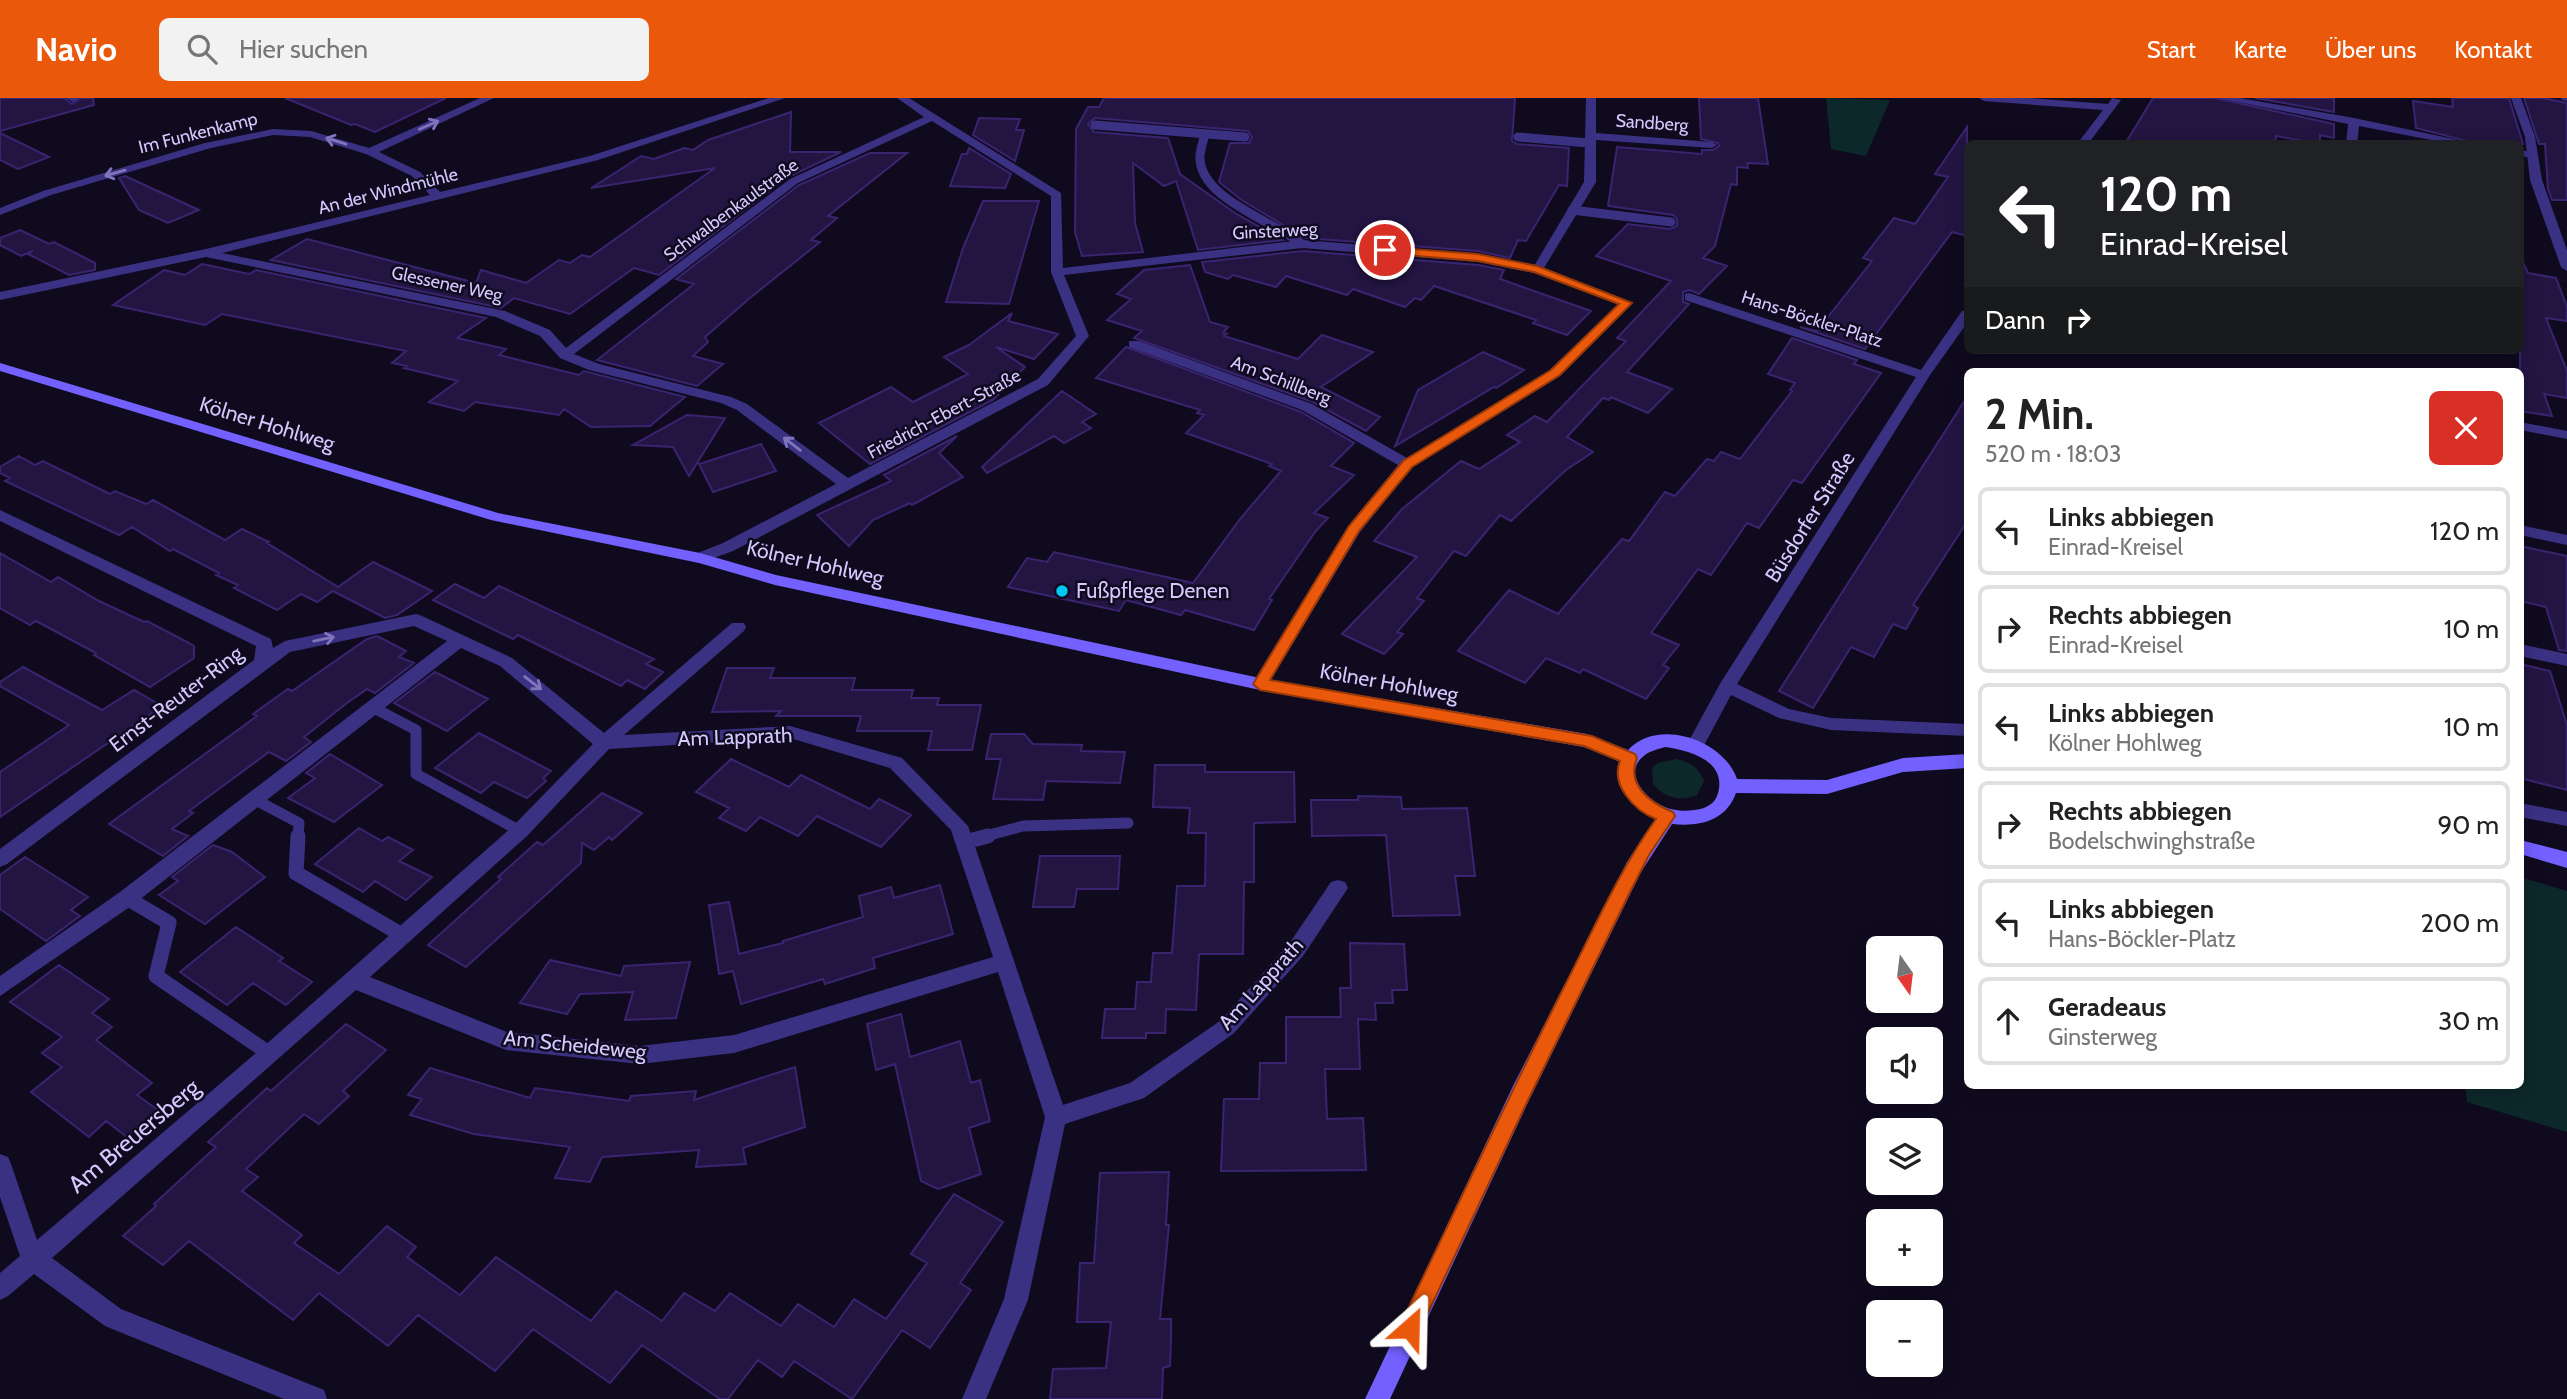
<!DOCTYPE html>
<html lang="de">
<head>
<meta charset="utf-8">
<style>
  body { margin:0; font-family:Cabin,sans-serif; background:#f2f2f2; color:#222; height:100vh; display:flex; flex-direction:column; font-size:26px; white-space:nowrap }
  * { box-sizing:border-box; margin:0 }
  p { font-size:23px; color:#767676 }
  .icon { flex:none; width:38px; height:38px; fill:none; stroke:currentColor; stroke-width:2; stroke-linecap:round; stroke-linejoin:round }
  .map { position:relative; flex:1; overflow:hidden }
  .details { position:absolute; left:1964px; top:270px; width:560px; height:721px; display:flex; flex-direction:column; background:#fff; border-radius:10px; box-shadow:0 4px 18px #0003 }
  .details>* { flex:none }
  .banner { position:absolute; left:1964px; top:42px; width:560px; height:214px; border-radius:10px; box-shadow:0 4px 18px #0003; background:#202124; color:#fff; overflow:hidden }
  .needle { width:46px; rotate:166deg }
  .fabs { position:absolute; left:1866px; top:838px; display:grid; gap:14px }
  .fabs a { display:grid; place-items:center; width:77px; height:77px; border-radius:10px; background:#fff; box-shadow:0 4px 18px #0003; font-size:35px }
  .pin { position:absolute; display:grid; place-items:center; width:60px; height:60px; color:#fff; margin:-30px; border:4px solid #fff; border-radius:50%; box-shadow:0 2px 7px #0007 }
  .me { position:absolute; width:77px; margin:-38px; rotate:25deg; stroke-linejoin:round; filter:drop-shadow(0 0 5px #0008) }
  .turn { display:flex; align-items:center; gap:24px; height:147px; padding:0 21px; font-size:32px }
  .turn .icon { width:91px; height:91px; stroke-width:2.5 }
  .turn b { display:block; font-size:49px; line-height:60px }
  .then { display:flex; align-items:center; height:66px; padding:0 21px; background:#0003; gap:14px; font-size:26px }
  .round { display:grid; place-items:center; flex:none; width:74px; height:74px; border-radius:10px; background:#f2f2f2 }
  .summary { display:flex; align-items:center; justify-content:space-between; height:119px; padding:0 21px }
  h1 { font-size:42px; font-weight:700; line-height:52px }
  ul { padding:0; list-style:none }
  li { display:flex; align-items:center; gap:21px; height:88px; margin:0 14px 10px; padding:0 7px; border:4px solid #e0e0e0; border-radius:10px }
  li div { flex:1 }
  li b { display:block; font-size:26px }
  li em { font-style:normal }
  header { display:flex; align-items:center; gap:42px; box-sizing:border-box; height:98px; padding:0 35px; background:#ea580c; color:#fff }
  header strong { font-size:33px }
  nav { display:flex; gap:38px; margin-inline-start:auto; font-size:24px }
  .search { width:490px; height:63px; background:#f2f2f2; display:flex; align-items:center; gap:18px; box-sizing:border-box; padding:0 24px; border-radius:10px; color:#767676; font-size:26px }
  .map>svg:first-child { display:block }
  .green { fill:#0d282a }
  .building { fill:#221542; stroke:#3a2470; stroke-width:2 }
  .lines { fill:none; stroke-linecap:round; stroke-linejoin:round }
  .service-far2 { stroke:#3b3183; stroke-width:9 }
  .service-far1 { stroke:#3b3183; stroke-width:11 }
  .service { stroke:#3b3183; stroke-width:15 }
  .minor { fill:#3b3183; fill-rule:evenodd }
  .tertiary { fill:#3b3183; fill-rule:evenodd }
  .secondary { fill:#7260ff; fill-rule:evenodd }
  .oneway { stroke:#8075bb }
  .route { fill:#ea580c; stroke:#983908; stroke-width:2 }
  .poi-dot { fill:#00c6f4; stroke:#100a1f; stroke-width:2.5 }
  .labels { text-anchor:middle; stroke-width:5; stroke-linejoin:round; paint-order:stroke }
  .far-street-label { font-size:18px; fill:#d4c9ff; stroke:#100a1f }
  .street-label { font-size:21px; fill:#d4c9ff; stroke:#100a1f }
  .poi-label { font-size:21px; fill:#d4c9ff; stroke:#100a1f; text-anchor:start }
  .near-street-label { font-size:24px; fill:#d4c9ff; stroke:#100a1f }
</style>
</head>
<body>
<header>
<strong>Navio</strong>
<div class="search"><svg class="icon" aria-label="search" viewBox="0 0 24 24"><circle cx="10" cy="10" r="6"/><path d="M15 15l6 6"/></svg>Hier suchen</div>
<nav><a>Start</a><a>Karte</a><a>Über uns</a><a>Kontakt</a></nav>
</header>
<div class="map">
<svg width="2567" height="1301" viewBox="0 0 2567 1301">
  <rect width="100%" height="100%" fill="#100a1f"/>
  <path class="green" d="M1826 0 1890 2 1866 58 1831 51Z
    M1676 661C1690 664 1699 669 1704 683L1697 697C1680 704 1665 700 1653 686L1652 670 1658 665Z
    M2520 779 2567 793V1034L2467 1004 2465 987H2520Z"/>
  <path class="building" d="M0 0H64L72 6 81 0H93L94 7 0 33Z
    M285 0H446L375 34 355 26 351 27Z
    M1104 0H1515L1512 43 1517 46 1569 50 1567 88 1559 87 1526 143 1518 142 1510 160 1478 153 1305 140 1243 103 1219 84 1230 45H1249L1252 39 1248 33 1095 20 1088 26 1094 34 1168 40 1180 76 1235 115 1283 142 1198 152 1176 83 1164 88 1133 65 1135 125 1143 154 1082 158 1075 134 1076 31 1088 9H1099Z
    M1699 0H1758L1768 66 1747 65 1748 70 1737 69V87L1731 86 1715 148 1703 160 1727 168 1699 196 1690 192 1683 194V204L1689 206 1627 274 1672 291 1648 315 1611 299 1609 302 1603 300 1567 339 1593 354 1566 372 1511 423 1500 417 1466 458 1454 453 1417 500 1424 503 1397 534 1403 536 1384 556 1342 536 1417 459 1374 443 1402 411 1461 363 1479 371 1520 344 1507 337 1535 318 1547 324 1626 243 1617 240 1671 183 1596 158 1628 126 1670 131 1677 128V121L1673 117 1608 108 1617 49 1702 56V52H1713L1719 48 1718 45 1701 41Z
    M2153 0H2215L2334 26V40L2320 37V46L2276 38 2275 46H2125Z
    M2255 0H2334V14Z
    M2452 0H2509L2523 46H2479L2416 30 2413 3 2453 9Z
    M2524 0H2543L2567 5V102H2552L2548 91 2545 46H2539Z
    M791 14 790 54H841L788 79 659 177 634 170 570 216 514 200 501 210 271 162 307 141 476 185 481 172 526 185 559 162 570 165 582 157 590 159 715 70 591 90 618 73 641 58 654 61 684 50 693 52 708 42Z
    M979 20 1020 21 1016 32H1024L1015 63 973 37Z
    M1967 29V138L1952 134 1865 251 1800 229 1817 233 1872 163 1863 160 1894 120 1915 126 1948 79 1935 76Z
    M0 35 49 59 18 71 0 62Z
    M969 50 1011 76 1005 90 950 88 962 56H967Z
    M870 55H907L828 118 837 120 811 142 820 144 751 199 705 239 708 244 693 258 723 266 697 288 597 262 694 186 676 181 799 87Z
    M125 78 199 112 168 125 139 112 119 80Z
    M983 103H1039L1009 206 946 204 963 150Z
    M20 132 49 146 54 144 95 165V172L69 177 28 156 33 153 21 158 0 147V140Z
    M1303 153 1478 167 1504 172 1500 181 1591 213 1567 237 1533 225 1536 222 1434 188 1421 202 1415 200 1405 209 1353 191 1347 197 1286 178 1276 189 1233 177 1228 181 1205 174 1202 164Z
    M2520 158 2528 175 2556 180 2567 209V223L2546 220 2567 273V300L2544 296 2552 318 2520 313Z
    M202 166 249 176 256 172 486 220 457 240 506 251 499 257 579 277 584 273 685 299 650 328 591 329 564 311 559 317 475 304 464 313 429 304 458 283 404 270 407 268 392 265 406 253 222 216 205 227 113 207 164 172 185 177Z
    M1190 167 1210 224 1228 229 1223 235 1227 236 1224 238 1298 261 1322 237 1373 254 1321 289 1380 319 1366 333 1313 304 1134 240 1142 233 1107 222 1131 201 1117 196 1144 172Z
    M1012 215 1008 223 1058 236 1034 261 996 249 1025 269 993 302 870 366 819 325 891 289 913 304 968 276 944 259 969 247Z
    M1792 240 1857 262 1854 266 1881 275 1802 385 1793 382 1759 430 1747 425 1711 477 1698 471 1651 535 1679 547 1663 567 1669 570 1646 601 1583 571 1580 575 1546 560 1525 585 1458 553 1509 492 1558 516 1622 441 1629 443 1665 394 1675 398 1707 361 1714 363 1721 354 1740 361 1792 293 1790 292 1795 285 1768 276Z
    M1126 249 1301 314 1354 345 1331 368 1354 377 1314 415 1328 420 1315 434 1269 501 1272 502 1254 532 1185 512 1181 517 1126 502 1119 513 1008 489 1027 460 1047 464 1054 454 1193 485 1240 421 1281 373 1269 368 1272 366 1186 335 1204 317 1197 315 1200 312 1096 280Z
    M1483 254 1524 272 1496 290 1494 289 1395 348 1418 292Z
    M1062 293 1096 316 1082 324 1091 330 1064 345 1054 338 987 375 982 369Z
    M1967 299V424L1913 507 1918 510 1906 531 1893 526 1874 559 1851 549 1813 610 1779 593Z
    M687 317 725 320 689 378 673 349 633 347Z
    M957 338 939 355 963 379 912 407 910 405 873 422 849 448 817 417 891 383 884 377Z
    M761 346 776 373 713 394 699 366Z
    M19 358 35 367 43 363 110 396 115 393 146 406 153 402 225 442 242 431 269 444 267 445 338 489 373 464 432 493 397 517 385 520 333 493 317 504 301 496 277 512 234 490 238 487 216 477 219 475 173 451 170 453 132 429 119 437 5 383 10 380 0 375V369Z
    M2520 448 2567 458V553L2559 552 2546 509 2520 503Z
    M0 455 51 484 58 479 99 503 144 524 147 523 187 544 194 548V560L150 589 94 557 96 555 36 523 30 527 0 510Z
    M455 486 484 500 499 488 654 561 646 566 663 574 645 591 627 582 621 588 518 537 513 541 433 502Z
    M377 538 406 553 399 559 414 565 375 595 367 591 347 605 304 639 311 644 286 663 269 654 189 713 193 715 172 731 188 738 163 758 109 726 257 618 253 616 288 591 292 593 367 541Z
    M2520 566 2550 573 2567 627V692L2520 680Z
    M23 569 102 612 134 592 162 608 0 719V674L69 627 0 588V584Z
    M727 570H774L770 580H855L852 592H913L911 600H939L937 607H981L972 652H928L932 633H857L861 618H776L781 613 712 614Z
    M435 574 488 601 447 633 394 605Z
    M479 635 551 673 543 680 546 683 527 700 494 684 481 695 435 670Z
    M991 636H1024L1033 646 1082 647 1081 653 1125 654 1120 685 1046 683 1043 702 993 701 1001 661H986Z
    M330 656 382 687 334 724 288 700 315 680 306 675Z
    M731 661 789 689 801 677 870 711 879 701 911 717 881 749 817 718 798 738 760 719 746 733 719 720 729 710 696 694Z
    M1155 667H1205V674H1294L1295 724 1254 725V784H1244L1243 856H1199L1196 912 1166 911 1165 935H1146V940H1102L1105 911H1135L1137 884H1151L1153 855H1172L1177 788H1205L1206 735H1188L1190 710 1153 709Z
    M602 695 642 715 612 742 609 739 594 752 582 745 581 765 466 869 428 847 501 781 498 779 537 744 543 747Z
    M1358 698 1401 699 1402 711 1467 710 1475 778H1455L1460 817 1393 818 1386 737 1312 738 1311 702H1358Z
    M359 730 382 743 388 739 413 752 399 763 432 779 406 802 375 783 363 794 315 766Z
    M213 747 232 754 265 779 205 826 159 797 178 783 172 779Z
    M1040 758H1120L1118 791H1077L1074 809H1033Z
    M25 759 88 799 71 812 80 818 46 843 0 811V777Z
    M940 787 953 836 873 860 875 870 825 886 823 881 741 906 733 873 719 876 709 807 729 804 739 856 783 845V843L863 819 859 798 891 789 894 800Z
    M236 829 283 860 279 863 312 884 286 907 253 885 227 907 180 874Z
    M1350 845 1404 846 1407 892H1392L1393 905H1375L1376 922 1358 921 1360 971H1325L1327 1021 1363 1020 1366 1072 1221 1073 1224 1001H1259L1260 965H1286V919H1341L1340 890H1351Z
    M550 862 621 878 624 868 690 864 676 920 625 922 633 894 580 896 567 916 520 905Z
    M59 867 109 901 92 915 112 929 96 942 152 985 137 997 158 1012 127 1039 106 1023 89 1039 31 994 62 969 42 955 62 939 10 904Z
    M901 916 910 959 960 943 971 985 980 982 990 1023 969 1030 981 1076 938 1091 921 1083 895 966 876 972 867 926Z
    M346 926 386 952 343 993 349 998 319 1026 304 1016 246 1071 258 1079 242 1093 302 1137 294 1145 339 1176 387 1128 416 1149 407 1159 460 1197 496 1159 591 1223 616 1193 662 1223 684 1195 715 1213 730 1195 781 1228 798 1206 834 1229 854 1201 886 1221 927 1165 911 1156 954 1096 1003 1124 960 1185 971 1192 930 1250 902 1232 852 1301 794 1263 782 1279 758 1262 728 1301H720L642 1247 610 1285 533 1231 495 1273 418 1217 388 1248 319 1195 293 1222 189 1143 163 1167 123 1138 156 1108 154 1106 216 1049 208 1044 267 990 271 993Z
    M795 969 805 1029 743 1050 746 1066 696 1069 699 1052 602 1059 590 1084 555 1080 570 1049 474 1036 410 1017 422 1001 408 997 430 970 530 1000 535 990 629 1003 631 998 696 993 694 1002Z
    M1169 1074 1166 1127H1169L1160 1221H1171V1241L1170 1268 1163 1270 1162 1301H1050L1053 1271 1106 1270 1111 1224H1077L1080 1165H1094L1100 1075Z"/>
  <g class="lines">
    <path class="service-far2" d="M1095 27 1245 39
      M1205 36C1203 43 1201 50 1200 57 1197 100 1274 123 1302 146
      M1518 39 1589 45
      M1572 112 1671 124"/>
    <path class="service-far1" d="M374 610 416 632V676L520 733
      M256 702 299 725 298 739
      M982 739 1023 728 1128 725"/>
    <path class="service" d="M298 738 296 775 402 837
      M965 744 988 738
      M127 800 169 825 156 878 270 956"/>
    <path class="minor" d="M66 0H78V1L73 4Z
      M480 0H494L379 54 420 74 440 94 590 58 769 0H785L598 62 222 155 505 213 550 232 566 250 790 81 924 19 897 0H909L1061 95 1063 170 1302 142 1478 156 1534 168 1584 84 1586 0H1596V35L1712 44 1717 47 1712 50 1596 42V84L1544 170 1632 205 1560 278 1412 369 1360 434 1266 590 1260 592 1252 586 1349 428 1398 367 1302 312 1129 249V243H1139L1312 306 1407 360 1550 272 1618 206 1534 175 1478 164 1302 150 1064 177 1089 238 1048 287 733 453 700 465 695 464 692 460 695 456 723 445 836 386 737 312 721 305 589 272 560 260 540 238 496 219 206 159 0 202V194L206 151 430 97 412 78 366 56 310 39 273 37 211 50 51 97 0 117V110L43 93 205 45 273 31 311 33 369 50ZM932 23 1051 98V174L1076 238 1038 281 848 380 747 306 731 299 599 266 574 256 798 85Z
      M1979 0H2028L2108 6 2112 0 2121 2 2088 46H2077L2103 12 1984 3Z
      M2218 0H2240L2354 20 2477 46H2452L2359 28 2357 46H2346L2348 26Z
      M2561 0H2567V3L2562 2Z
      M2520 52 2536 55 2538 57 2532 60 2520 58Z
      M1689 195 1921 272 1962 213 1967 212V225L1930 277 1737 586 1789 611 1831 620 1967 626V638L1831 632 1779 620 1731 597 1701 653H1689L1686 648 1721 584 1916 279 1685 202V196Z
      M2520 324 2567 333V341L2520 332Z
      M0 412 271 541 273 550 285 543 416 516 422 518 512 560 604 635 732 525H744L746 529 744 533 624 637 790 628 902 660 968 728 1063 1007 1130 985 1220 923 1289 846 1331 784 1338 782 1345 784 1348 790 1303 858 1234 935 1144 1000 1065 1026 1028 1202 986 1301H962L1004 1201 1045 1019 998 874 734 955 640 966 506 952 356 892 52 1160 121 1211 324 1292 327 1301H284L105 1228 34 1176 8 1198 0 1202V1175L20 1158 0 1099V1056L8 1059 11 1066 37 1142 263 949 513 728 593 646 500 568 461 550 134 806 0 898V878L120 794 447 543 414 528 290 554 7 766 0 769V751L254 562 256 548 0 423ZM790 640 890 670 951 732 993 859 734 937 640 948 507 934 370 879 527 738 609 651Z
      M2520 427 2567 437V447L2520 437Z
      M2520 546 2567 556V568L2520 558Z
      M2520 705 2567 714V728L2520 719Z"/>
    <path class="tertiary" d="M2511 0H2521L2535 39 2542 82 2567 152V173L2561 169 2530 82 2525 39Z"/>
    <path class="secondary" d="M0 265 498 415 700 455 776 477 1260 580 1587 636 1628 652C1658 619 1724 642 1737 681L1827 682 1903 660 1967 656V670L1903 674 1827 696 1736 695C1726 723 1699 729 1672 726L1641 774 1529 1002 1390 1301H1365L1513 988 1627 764 1656 720C1632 710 1614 690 1619 663L1584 649 1260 592 775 487 699 465 491 422 0 273ZM1665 649C1689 652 1727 663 1718 695 1716 703 1711 707 1704 710 1693 713 1682 714 1671 711 1650 706 1619 676 1645 657 1650 653 1659 651 1665 649Z
      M2520 742 2567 754V770L2520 756Z"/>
  </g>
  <defs><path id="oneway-shaft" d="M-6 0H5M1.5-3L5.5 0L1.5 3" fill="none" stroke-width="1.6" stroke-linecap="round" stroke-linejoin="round" transform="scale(1.75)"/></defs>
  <g class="oneway">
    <use href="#oneway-shaft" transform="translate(429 27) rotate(-24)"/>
    <use href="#oneway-shaft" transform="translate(336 43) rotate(-163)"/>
    <use href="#oneway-shaft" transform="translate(115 75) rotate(164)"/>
    <use href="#oneway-shaft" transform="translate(792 346) rotate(-143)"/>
    <use href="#oneway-shaft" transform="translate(324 541) rotate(-12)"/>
    <use href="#oneway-shaft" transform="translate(533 585) rotate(38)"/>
  </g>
  <path class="route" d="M1385 149 1478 156 1537 168 1632 205 1560 277 1412 369 1359 433 1270 582 1592 638 1635 656 1637 660C1626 687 1650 705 1673 714L1675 718 1649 757 1630 794 1528 1002 1417 1238 1410 1241 1402 1238 1399 1230 1402 1223C1455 1113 1507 1002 1562 893 1592 835 1618 774 1656 721 1635 713 1610 687 1620 663L1584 648 1260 592 1253 586 1349 428 1403 363 1551 272 1619 206 1534 174 1478 163 1381 155V150Z"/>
  <circle class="poi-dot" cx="1062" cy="493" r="7"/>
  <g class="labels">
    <g class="far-street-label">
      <text transform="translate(1652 25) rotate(4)" y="6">Sandberg</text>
      <text transform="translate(198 35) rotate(-14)" y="6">Im Funkenkamp</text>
      <text transform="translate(388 93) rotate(-14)" y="6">An der Windmühle</text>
      <text transform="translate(731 112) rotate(-36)" y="6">Schwalbenkaulstraße</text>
      <text transform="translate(1275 133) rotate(-3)" y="6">Ginsterweg</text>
      <text transform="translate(447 186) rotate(12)" y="6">Glessener Weg</text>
      <text transform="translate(1812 221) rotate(18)" y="6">Hans-Böckler-Platz</text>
      <text transform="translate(1281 282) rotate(21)" y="6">Am Schillberg</text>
      <text transform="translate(944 316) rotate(-28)" y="6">Friedrich-Ebert-Straße</text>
    </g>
    <g class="street-label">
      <text transform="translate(267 326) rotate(17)" y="7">Kölner Hohlweg</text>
      <text transform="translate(1810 419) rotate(-58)" y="7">Büsdorfer Straße</text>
      <text transform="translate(815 465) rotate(13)" y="7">Kölner Hohlweg</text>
      <text transform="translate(1389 585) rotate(10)" y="7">Kölner Hohlweg</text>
      <text transform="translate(176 601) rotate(-37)" y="7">Ernst-Reuter-Ring</text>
      <text transform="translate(735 639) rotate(-2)" y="7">Am Lapprath</text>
      <text transform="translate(1261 886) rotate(-48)" y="7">Am Lapprath</text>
      <text transform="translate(575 947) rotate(6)" y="7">Am Scheideweg</text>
    </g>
    <g class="poi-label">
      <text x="1076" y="500">Fußpflege Denen</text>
    </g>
    <g class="near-street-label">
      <text transform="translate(134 1038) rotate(-40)" y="8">Am Breuersberg</text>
    </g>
  </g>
</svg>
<div class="fabs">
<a><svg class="needle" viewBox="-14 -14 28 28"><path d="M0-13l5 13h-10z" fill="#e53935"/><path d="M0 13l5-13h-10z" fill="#767676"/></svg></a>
<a><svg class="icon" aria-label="sound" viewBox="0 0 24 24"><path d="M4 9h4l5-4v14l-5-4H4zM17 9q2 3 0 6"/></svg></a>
<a><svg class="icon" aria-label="layers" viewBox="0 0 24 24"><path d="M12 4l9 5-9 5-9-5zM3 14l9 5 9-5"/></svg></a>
<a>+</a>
<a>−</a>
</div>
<div class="pin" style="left:1385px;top:152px;background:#d93025"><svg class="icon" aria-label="arrive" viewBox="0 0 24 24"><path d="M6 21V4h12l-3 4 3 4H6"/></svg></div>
<svg class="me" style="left:1410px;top:1230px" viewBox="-20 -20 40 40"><path d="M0-17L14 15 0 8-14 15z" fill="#ea580c" stroke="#fff" stroke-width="4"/></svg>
<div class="banner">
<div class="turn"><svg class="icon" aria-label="left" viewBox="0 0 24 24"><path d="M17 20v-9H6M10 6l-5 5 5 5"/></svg><div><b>120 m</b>Einrad-Kreisel</div></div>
<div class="then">Dann<svg class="icon" aria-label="right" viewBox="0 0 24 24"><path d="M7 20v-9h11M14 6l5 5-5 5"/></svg></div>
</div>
<section class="details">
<div class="summary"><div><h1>2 Min.</h1><p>520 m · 18:03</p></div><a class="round" style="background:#d93025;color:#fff"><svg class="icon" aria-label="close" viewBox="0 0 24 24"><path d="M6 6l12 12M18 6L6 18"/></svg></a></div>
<ul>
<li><svg class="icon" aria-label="left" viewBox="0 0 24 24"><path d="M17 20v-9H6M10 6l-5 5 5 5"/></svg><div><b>Links abbiegen</b><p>Einrad-Kreisel</p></div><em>120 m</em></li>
<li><svg class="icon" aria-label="right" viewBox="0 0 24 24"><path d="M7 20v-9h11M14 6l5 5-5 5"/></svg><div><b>Rechts abbiegen</b><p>Einrad-Kreisel</p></div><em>10 m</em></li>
<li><svg class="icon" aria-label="left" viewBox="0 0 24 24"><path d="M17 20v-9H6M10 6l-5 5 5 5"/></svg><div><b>Links abbiegen</b><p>Kölner Hohlweg</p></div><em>10 m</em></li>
<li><svg class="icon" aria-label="right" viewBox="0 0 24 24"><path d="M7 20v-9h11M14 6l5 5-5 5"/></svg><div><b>Rechts abbiegen</b><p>Bodelschwinghstraße</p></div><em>90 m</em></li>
<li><svg class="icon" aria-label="left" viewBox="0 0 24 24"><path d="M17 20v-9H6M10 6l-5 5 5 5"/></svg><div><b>Links abbiegen</b><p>Hans-Böckler-Platz</p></div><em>200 m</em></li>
<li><svg class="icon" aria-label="ahead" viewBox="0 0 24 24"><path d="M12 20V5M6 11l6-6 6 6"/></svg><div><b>Geradeaus</b><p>Ginsterweg</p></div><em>30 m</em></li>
</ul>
</section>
</div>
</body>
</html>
